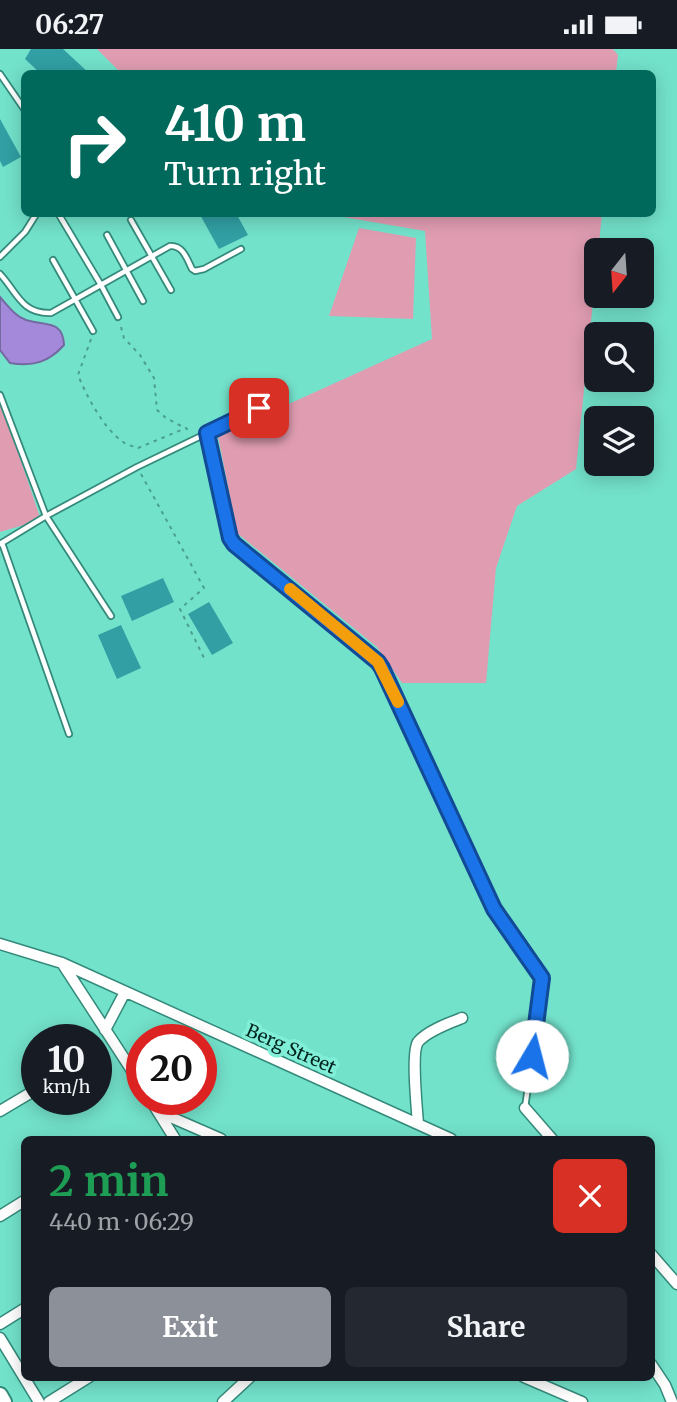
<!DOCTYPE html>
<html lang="en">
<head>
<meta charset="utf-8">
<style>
  body { margin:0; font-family:Merriweather,serif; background:#242831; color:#f1f3f6; height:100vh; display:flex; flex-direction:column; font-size:26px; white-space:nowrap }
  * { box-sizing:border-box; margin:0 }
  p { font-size:23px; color:#9ea1a6 }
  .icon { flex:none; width:38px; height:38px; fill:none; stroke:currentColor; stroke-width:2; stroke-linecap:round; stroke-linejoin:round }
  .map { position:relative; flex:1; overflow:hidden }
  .details { position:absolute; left:21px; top:1087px; width:634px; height:245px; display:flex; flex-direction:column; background:#171b24; border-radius:10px; box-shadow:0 4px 18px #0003 }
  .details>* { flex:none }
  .hud { position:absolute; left:21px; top:21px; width:635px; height:147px; border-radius:10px; box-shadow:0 4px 18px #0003; background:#00695c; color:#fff; overflow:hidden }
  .needle { width:46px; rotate:197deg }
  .buttons { position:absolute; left:584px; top:189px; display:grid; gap:14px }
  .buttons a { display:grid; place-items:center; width:70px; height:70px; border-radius:10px; background:#171b24; box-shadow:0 4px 18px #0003; font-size:35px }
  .speed { position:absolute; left:21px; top:975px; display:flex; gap:14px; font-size:35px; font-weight:700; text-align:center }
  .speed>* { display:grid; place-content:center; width:91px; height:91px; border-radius:50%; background:#171b24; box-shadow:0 4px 18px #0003; line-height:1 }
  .speed small { font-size:18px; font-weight:400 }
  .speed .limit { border:10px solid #d22; background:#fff; color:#111 }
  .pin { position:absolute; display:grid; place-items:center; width:60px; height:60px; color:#fff; margin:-30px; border-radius:14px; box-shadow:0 4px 10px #0006 }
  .me { position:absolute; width:77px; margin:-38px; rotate:8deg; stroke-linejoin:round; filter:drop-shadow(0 0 5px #0008) }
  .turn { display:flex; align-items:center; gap:24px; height:147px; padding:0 28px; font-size:32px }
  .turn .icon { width:91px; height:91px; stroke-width:2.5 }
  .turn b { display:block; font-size:49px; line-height:60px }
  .round { display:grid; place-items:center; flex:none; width:74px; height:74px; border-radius:10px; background:#242831 }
  .summary { display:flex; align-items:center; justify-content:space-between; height:119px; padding:0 28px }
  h1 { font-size:42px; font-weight:700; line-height:52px; color:#1e9e55 }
  .cta { display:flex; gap:14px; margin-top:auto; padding:14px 28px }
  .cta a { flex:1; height:80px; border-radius:10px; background:#8c9099; color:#fff; font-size:28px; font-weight:700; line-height:80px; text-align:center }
  .cta a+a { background:#242831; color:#f1f3f6 }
  .status { display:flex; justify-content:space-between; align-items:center; height:49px; padding:0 35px; background:#171b24; direction:ltr }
  .status svg { height:19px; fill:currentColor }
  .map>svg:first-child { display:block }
  .green { fill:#e09db2 }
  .water { fill:#a488da; stroke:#736aa2; stroke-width:2 }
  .building { fill:#319fa3 }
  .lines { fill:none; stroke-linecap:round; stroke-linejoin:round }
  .lane-casing { stroke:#348a7a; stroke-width:8 }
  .street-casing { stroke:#348a7a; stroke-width:13 }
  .secondary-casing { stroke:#348a7a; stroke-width:18 }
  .path { stroke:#4b9f8e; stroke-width:2; stroke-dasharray:3.5 5; stroke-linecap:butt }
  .lane { stroke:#fff; stroke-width:4.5 }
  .street { stroke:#fff; stroke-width:10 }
  .secondary { stroke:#fff; stroke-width:14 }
  .route-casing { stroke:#114b97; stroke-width:18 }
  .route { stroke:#1a73e8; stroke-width:12 }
  .slow { stroke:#f59e0b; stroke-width:12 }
  .labels { text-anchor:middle; stroke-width:7; stroke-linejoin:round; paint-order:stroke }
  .street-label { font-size:18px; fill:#00241e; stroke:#81efd8 }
</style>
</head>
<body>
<div class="status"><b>06:27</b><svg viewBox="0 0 49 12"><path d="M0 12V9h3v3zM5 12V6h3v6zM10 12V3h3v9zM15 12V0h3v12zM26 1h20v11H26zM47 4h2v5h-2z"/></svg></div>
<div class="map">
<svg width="677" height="1353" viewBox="0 0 677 1353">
  <rect width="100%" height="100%" fill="#73e2cb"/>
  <path class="green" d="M97 0H613L618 6 616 24H121Z
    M326 165H602L576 420 517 457 496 519 486 634H402L377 598 237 484 218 387 432 290 425 182Z
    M359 179 416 189 413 270 329 267Z
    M0 350 41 471 0 483Z"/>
  <path class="water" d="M0 248C8 257 15 267 26 271 44 277 63 270 64 296 49 313 33 318 10 314L0 301Z"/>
  <path class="building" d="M31 0H63L89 24H40L25 10Z
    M0 70 21 108 3 118 0 112Z
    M199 164H236L248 186 219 200Z
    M163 529 174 553 132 572 121 547Z
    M209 553 233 594 212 606 188 565Z
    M121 576 141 619 117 630 98 586Z"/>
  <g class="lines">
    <defs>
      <path id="lane" d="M0 25 24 60
        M58 164 101 236 118 268
        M131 171 171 241
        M107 186 143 252
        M0 208 25 183 37 164
        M53 211 93 282
        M0 225C17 243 21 265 51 264L170 197C183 196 187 210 192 220L195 222 204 220 241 200
        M0 346 46 467 111 567
        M207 384 230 489 234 495 378 613 494 860 543 929 525 1059
        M2 494 69 685
        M0 495 46 467 137 418 259 359"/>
      <path id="street" d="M0 895 62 914 451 1090
        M62 914 142 1037
        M105 981 125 943
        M150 1050 175 1090
        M525 1059 552 1090
        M0 1062 37 1040
        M159 1063 221 1090
        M418 1075C417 1060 411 1003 418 993 427 982 449 974 462 969
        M0 1167 24 1152
        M651 1205 677 1235
        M0 1275 24 1260
        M0 1289 39 1353
        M651 1315 665 1336 672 1353
        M524 1328 582 1353
        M49 1353 89 1328
        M223 1353 250 1328"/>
      <path id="secondary" d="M0 1346 4 1353"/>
    </defs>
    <use href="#lane" class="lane-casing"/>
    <use href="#street" class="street-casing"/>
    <use href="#secondary" class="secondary-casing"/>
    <path class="path" d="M121 278 124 289 140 306 154 329 157 361 166 369 185 379
      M91 290 78 326C86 346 104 380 122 392 126 396 133 397 138 399L186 379 190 383
      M141 425 204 539 180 560 205 611"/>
    <use href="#lane" class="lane"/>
    <use href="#street" class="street"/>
    <use href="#secondary" class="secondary"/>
  </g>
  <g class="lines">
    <defs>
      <path id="route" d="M259 359 207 384 230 489 234 495 378 613 382 619 494 860 542 929 532 1007"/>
    </defs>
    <use href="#route" class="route-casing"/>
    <use href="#route" class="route"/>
    <path class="slow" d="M290 540 378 613 398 653"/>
  </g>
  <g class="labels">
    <g class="street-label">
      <text transform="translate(291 1000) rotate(24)" y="6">Berg Street</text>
    </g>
  </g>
</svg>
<div class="buttons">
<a><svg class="needle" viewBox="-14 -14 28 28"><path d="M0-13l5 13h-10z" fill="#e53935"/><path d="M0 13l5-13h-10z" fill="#9ea1a6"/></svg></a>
<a><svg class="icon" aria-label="search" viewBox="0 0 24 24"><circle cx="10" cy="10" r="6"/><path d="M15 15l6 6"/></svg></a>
<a><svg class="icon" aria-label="layers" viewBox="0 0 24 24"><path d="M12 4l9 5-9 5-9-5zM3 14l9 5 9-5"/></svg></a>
</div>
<div class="speed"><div>10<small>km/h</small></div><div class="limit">20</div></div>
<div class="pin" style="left:259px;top:359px;background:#d93025"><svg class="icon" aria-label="arrive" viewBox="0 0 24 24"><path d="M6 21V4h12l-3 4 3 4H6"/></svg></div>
<svg class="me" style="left:532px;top:1007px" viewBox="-20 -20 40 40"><circle r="19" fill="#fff"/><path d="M0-13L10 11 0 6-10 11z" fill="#1a73e8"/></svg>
<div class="hud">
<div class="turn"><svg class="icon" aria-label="right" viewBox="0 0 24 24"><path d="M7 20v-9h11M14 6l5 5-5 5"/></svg><div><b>410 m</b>Turn right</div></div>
</div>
<section class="details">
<div class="summary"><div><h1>2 min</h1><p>440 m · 06:29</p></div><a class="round" style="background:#d93025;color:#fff"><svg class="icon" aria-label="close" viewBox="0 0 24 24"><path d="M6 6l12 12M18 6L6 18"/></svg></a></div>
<div class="cta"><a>Exit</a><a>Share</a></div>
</section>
</div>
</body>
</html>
